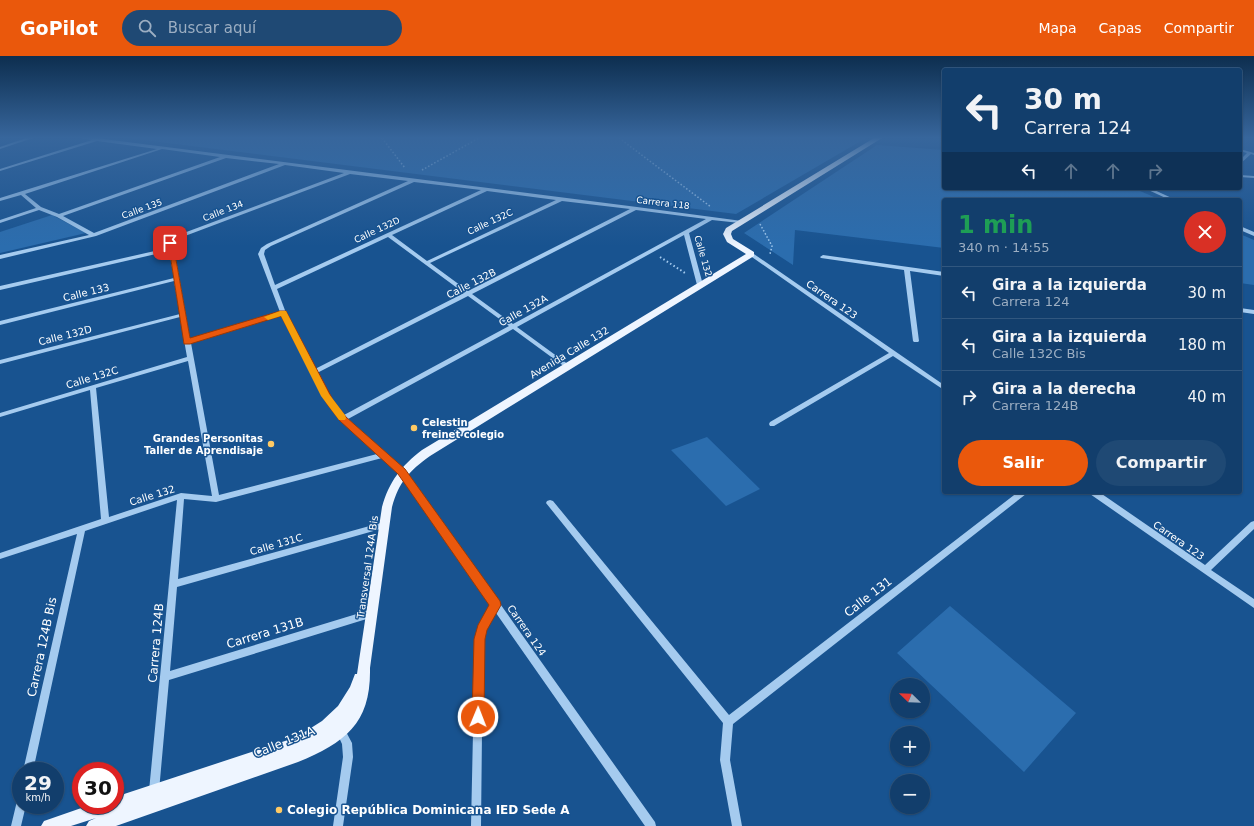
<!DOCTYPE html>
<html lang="es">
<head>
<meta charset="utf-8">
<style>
  body { margin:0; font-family:"DejaVu Sans",sans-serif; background:#1f4974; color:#f1f3f6; height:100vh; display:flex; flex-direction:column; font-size:15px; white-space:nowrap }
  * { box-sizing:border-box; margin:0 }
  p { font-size:13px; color:#9caec2 }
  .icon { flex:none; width:22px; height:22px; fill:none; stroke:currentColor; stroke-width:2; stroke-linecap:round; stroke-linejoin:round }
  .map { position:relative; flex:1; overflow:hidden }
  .drawer { position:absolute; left:942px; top:142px; width:300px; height:296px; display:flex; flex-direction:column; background:#123e6c; border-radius:4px; box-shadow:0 1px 3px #0004,0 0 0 1px #31577f }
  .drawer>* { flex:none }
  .hud { position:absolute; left:942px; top:12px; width:300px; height:122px; border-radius:4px; box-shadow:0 1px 3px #0004,0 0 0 1px #31577f; background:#123e6c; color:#f1f3f6; overflow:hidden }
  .needle { width:26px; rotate:293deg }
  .tools { position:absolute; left:890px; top:622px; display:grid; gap:8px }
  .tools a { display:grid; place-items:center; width:40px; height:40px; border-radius:50%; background:#123e6c; box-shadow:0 1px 3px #0004,0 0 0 1px #31577f; font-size:20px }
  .speed { position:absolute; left:12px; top:706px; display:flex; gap:8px; font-size:20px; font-weight:700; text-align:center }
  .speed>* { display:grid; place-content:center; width:52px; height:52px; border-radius:50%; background:#123e6c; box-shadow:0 1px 3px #0004,0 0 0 1px #31577f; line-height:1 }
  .speed small { font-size:10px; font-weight:400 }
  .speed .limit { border:6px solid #d22; background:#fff; color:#111 }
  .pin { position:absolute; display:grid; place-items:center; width:34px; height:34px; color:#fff; margin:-17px; border-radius:8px; box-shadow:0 2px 6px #0006 }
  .me { position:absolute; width:44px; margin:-22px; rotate:1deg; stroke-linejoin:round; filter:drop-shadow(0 0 3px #0008) }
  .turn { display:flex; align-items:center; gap:14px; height:84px; padding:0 16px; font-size:18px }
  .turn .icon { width:52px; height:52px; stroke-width:2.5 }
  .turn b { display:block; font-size:28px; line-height:34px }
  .lanes { display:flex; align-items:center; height:38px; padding:0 16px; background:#0003; justify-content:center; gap:20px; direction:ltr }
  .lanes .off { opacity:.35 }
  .round { display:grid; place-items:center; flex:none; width:42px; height:42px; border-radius:21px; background:#1f4974 }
  .overview { display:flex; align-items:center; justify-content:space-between; height:68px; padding:0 16px }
  h1 { font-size:24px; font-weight:800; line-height:30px; color:#1e9e55 }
  .primary-button { display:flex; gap:8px; margin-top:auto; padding:8px 16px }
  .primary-button a { flex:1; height:46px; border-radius:24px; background:#ea580c; color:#fff; font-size:16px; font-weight:800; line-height:46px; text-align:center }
  .primary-button a+a { background:#1f4974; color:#f1f3f6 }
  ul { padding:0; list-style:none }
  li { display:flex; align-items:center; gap:12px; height:52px; padding:0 16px; border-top:1px solid #31577f }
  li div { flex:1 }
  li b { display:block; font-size:15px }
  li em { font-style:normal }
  header { display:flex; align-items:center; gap:24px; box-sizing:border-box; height:56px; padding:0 20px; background:#ea580c; color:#fff }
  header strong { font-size:19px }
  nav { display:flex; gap:22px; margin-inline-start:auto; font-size:14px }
  .search { width:280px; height:36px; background:#1f4974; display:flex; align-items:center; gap:10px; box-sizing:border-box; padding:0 14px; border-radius:22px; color:#9caec2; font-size:15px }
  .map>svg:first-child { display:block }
  .green { fill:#2b6dae }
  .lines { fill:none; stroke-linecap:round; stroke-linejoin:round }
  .path-far1 { stroke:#a5cbef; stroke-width:1.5; stroke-dasharray:1.5 2; stroke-linecap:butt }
  .path { stroke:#a5cbef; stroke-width:2; stroke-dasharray:1.5 2.5; stroke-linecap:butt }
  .minor { fill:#a5cbef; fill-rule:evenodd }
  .major { fill:#eef5ff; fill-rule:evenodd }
  .route { fill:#ea580c; stroke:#983908 }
  .slow { fill:#f59e0b }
  .poi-dot { fill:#ffca64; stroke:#185390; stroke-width:1.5 }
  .labels { text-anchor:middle; stroke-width:3; stroke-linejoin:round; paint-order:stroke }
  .far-street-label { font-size:9px; fill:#fff; stroke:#185390 }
  .street-label { font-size:10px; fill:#fff; stroke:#185390 }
  .poi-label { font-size:10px; font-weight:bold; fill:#fff; stroke:#185390; text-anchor:start }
  .near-street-label { font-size:12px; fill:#fff; stroke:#185390 }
  .near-poi-label { font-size:12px; font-weight:bold; fill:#fff; stroke:#185390; text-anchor:start }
</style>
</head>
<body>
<header>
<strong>GoPilot</strong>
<div class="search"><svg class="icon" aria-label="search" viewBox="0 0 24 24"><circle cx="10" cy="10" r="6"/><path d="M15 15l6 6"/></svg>Buscar aquí</div>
<nav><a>Mapa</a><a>Capas</a><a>Compartir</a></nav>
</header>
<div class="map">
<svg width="1254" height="770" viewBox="0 0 1254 770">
  <rect width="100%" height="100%" fill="#185390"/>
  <path class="green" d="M127 82H866L736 158Z
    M877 89 944 94V132H1133L1161 144H944V192L795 174 793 209 744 177Z
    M52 159 86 177 0 197V176Z
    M1240 178 1254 184V229L1240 227Z
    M707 381 760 433 726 450 671 394Z
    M950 550 1076 657 1024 716 897 597Z"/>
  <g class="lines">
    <path class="path-far1" d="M382 82 405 112
      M619 82 711 151
      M422 114 479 82
      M760 168 772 190 770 198"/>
    <path class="path" d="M660 201 685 217"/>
    <path class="minor" d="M26 82H33L0 93V91Z
      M81 82H96L637 151 742 165V166L740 167 712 164 689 177 703 229 702 230 700 231 697 229 684 179 517 271 569 309 570 310 569 311H565L513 273 348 363 405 414 655 766 656 770H645L496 557 486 574 483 583 481 770H471L475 583 479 570 491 550 399 418 382 402 216 446 184 443 178 523 384 466 387 467 388 469 387 471 384 472 177 531 170 615 373 553 376 554 377 557 376 560 373 561 169 624 159 735 158 739 154 740 150 739 149 735 177 444 85 475 33 715H23L77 478 0 503V497L101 463 90 334 0 361V357L187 301 180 261 0 308V304L180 258 174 225 0 269V265L174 222 169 195 0 234V230L168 192 167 187 173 181 344 117 285 109 96 180 0 203V199L89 179 57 161 39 154 0 167V164L36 152 21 139 0 145V142L157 93 97 85 0 115V113L92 84ZM162 93 220 101 59 158 41 151 25 138ZM226 102 279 108 94 177 63 160ZM350 118 408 125 267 188 261 192 258 198 280 256 190 283 173 187 177 183ZM414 126 481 134 275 229 264 198 265 194 271 190ZM487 135 556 144 427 205 392 179ZM562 145 630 153 468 235 430 207ZM636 154 706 163 513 268 472 238ZM388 181 464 237 315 313 286 257 277 233ZM468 240 509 270 344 359 328 338 317 317ZM281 259 323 341 341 365 377 398 219 439 191 287ZM188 305 212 440 181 437 109 461 96 332Z
      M1240 93 1254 97V99L1251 98 1240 108V104L1247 97 1240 95Z
      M1240 119 1254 120V122L1240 121Z
      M1144 132H1150L1176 144H1170Z
      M1240 170 1254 176V180L1240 174Z
      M751 196 944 329V334L893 300 774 370H770L769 368 770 366 889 297 749 199 748 198Z
      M823 199 944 216V220L910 215 919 285 918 286H914L913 285 904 214 821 202 820 201Z
      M1240 252 1254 254V258L1240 256Z
      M1018 436H1027L1026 438 733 668 730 704 742 770H732L720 704 723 667 546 447 547 445 550 444 553 445 729 659Z
      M1089 436H1099L1205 509 1251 466 1254 465V473L1211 514 1254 543V552L1090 438Z
      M341 670 344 672 352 687 353 701 343 770H333L343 701 342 688 336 675 338 672Z
      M21 744V749H26L21 770H11L17 745Z"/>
    <path class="major" d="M874 82H882L732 175 731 178 733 183 754 196V200L430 400C409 415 399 426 392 451L370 612C371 667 346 686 298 706L116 770H86L89 765 96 762 71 770H41L44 765 90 749H115V741L294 682 303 677 322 665 338 650 350 631 355 618H357L382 451C389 426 401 410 422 394L746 198 727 186 723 178 726 172Z"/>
  </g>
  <linearGradient id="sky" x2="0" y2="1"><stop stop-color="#0d2e4f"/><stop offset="0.43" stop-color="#37669c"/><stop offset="1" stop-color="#37669c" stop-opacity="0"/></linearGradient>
  <rect width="1254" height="190" fill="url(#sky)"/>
  <path class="route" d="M168 185 173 187 190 282 280 255H286L333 344 346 361 405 413 500 545 501 549 487 574 485 583 484 661 482 666 478 667 474 666 472 661 474 583 478 569 489 549 398 418 340 365 327 348 281 260 190 288H184Z"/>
  <path class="slow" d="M280 255H286L287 257 329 338 345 359 346 362 345 364H339L321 340 281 260 268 264 264 261Z"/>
  <g class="poi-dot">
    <circle cx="414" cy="372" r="4"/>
    <circle cx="271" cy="388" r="4"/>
    <circle cx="279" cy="754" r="4"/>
  </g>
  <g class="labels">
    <g class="far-street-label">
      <text transform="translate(663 147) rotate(7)" y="3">Carrera 118</text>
      <text transform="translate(142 153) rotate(-20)" y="3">Calle 135</text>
      <text transform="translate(223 155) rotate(-21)" y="3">Calle 134</text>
      <text transform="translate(490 166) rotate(-25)" y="3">Calle 132C</text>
      <text transform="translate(377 174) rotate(-25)" y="3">Calle 132D</text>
      <text transform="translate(703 200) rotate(74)" y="3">Calle 132</text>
    </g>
    <g class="street-label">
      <text transform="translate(471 227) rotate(-27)" y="4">Calle 132B</text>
      <text transform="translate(86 236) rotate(-14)" y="4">Calle 133</text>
      <text transform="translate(832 243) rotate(35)" y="4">Carrera 123</text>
      <text transform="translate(523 254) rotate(-29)" y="4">Calle 132A</text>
      <text transform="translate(65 279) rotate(-14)" y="4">Calle 132D</text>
      <text transform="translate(569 296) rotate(-31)" y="4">Avenida Calle 132</text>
      <text transform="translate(92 321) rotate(-17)" y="4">Calle 132C</text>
      <text transform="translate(152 439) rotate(-17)" y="4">Calle 132</text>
      <text transform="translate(1179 484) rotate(35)" y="4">Carrera 123</text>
      <text transform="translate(276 488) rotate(-16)" y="4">Calle 131C</text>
      <text transform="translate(367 511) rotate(-82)" y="4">Transversal 124A Bis</text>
      <text transform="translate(527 574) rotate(55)" y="4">Carrera 124</text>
    </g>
    <g class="poi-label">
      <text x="422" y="370">Celestin<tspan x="422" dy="12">freinet colegio</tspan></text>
      <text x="263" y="386" text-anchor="end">Grandes Personitas<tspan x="263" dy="12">Taller de Aprendisaje</tspan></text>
    </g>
    <g class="near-street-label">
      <text transform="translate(868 541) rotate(-38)" y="4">Calle 131</text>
      <text transform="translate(265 577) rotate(-17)" y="4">Carrera 131B</text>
      <text transform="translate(156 587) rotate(-85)" y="4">Carrera 124B</text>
      <text transform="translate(42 591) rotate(-78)" y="4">Carrera 124B Bis</text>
      <text transform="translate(284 686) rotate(-22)" y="4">Calle 131A</text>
    </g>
    <g class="near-poi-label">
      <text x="287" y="758">Colegio República Dominicana IED Sede A</text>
    </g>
  </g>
</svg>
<div class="tools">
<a><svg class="needle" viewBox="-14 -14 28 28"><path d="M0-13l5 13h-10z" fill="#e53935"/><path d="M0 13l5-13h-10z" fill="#9caec2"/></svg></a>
<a>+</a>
<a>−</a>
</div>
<div class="speed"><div>29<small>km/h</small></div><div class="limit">30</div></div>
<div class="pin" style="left:170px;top:187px;background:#d93025"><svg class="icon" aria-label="arrive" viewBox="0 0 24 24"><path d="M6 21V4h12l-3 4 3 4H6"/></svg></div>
<svg class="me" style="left:478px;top:661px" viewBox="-20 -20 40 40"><circle r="17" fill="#ea580c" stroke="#fff" stroke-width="3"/><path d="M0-11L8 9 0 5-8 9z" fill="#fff"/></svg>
<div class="hud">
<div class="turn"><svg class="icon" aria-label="left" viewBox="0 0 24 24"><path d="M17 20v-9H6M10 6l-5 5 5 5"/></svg><div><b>30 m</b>Carrera 124</div></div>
<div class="lanes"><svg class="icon" aria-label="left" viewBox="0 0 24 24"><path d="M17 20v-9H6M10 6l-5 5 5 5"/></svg><svg class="icon off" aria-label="ahead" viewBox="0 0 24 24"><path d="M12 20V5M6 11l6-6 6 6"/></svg><svg class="icon off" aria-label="ahead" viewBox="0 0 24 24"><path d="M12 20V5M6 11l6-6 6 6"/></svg><svg class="icon off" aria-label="right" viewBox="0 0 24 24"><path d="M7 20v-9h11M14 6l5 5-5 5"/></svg></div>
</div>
<section class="drawer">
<div class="overview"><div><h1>1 min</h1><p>340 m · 14:55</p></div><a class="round" style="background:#d93025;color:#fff"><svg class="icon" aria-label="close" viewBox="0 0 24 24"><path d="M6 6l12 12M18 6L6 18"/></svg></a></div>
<ul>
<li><svg class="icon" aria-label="left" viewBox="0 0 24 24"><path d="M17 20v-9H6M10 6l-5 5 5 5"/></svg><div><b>Gira a la izquierda</b><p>Carrera 124</p></div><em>30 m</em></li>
<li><svg class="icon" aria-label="left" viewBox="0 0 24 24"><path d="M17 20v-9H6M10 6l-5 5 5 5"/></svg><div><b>Gira a la izquierda</b><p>Calle 132C Bis</p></div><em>180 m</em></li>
<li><svg class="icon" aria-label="right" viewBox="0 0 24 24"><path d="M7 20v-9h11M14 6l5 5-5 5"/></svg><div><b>Gira a la derecha</b><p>Carrera 124B</p></div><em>40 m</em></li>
</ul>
<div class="primary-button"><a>Salir</a><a>Compartir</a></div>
</section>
</div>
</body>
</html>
